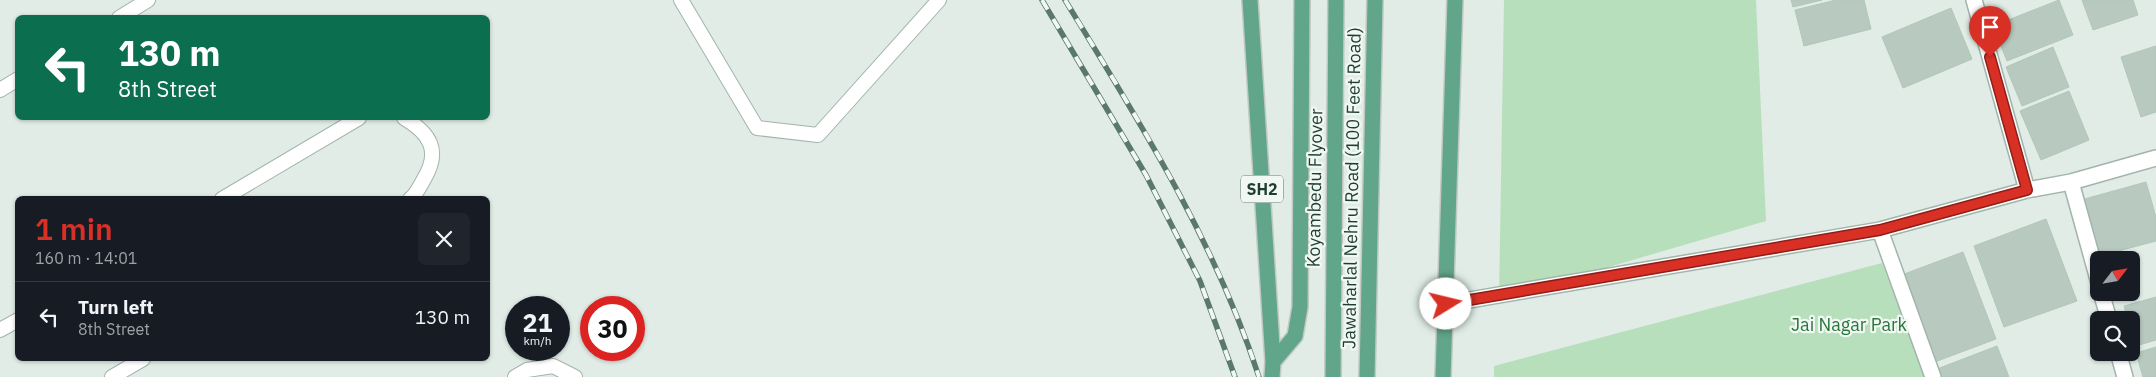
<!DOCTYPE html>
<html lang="en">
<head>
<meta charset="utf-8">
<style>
  body { margin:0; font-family:"IBM Plex Sans",sans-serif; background:#20242c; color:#f1f3f6; height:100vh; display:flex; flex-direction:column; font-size:19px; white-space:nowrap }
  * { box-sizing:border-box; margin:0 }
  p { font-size:16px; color:#9ea1a6 }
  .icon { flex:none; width:28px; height:28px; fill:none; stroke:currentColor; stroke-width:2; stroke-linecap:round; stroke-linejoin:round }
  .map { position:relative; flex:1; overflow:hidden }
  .details { position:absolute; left:15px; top:196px; width:475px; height:165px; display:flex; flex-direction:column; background:#171b24; border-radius:8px; box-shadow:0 1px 4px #0004 }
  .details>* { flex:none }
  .hud { position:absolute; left:15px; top:15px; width:475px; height:105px; border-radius:8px; box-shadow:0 1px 4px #0004; background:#0b6e4f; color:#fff; overflow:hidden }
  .needle { width:32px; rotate:59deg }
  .fabs { position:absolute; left:2090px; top:251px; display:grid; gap:10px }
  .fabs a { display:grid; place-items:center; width:50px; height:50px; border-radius:8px; background:#171b24; box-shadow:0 1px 4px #0004; font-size:25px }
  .speed { position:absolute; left:505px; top:296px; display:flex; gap:10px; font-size:25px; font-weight:700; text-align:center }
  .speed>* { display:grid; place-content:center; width:65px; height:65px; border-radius:50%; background:#171b24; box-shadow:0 1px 4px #0004; line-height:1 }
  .speed small { font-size:12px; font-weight:400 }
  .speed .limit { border:8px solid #d22; background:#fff; color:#111 }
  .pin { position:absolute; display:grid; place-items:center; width:42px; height:42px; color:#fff; margin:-51px -21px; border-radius:50% 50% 50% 0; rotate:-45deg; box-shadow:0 0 5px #0007 }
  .pin .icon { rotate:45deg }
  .me { position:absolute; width:55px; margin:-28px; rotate:81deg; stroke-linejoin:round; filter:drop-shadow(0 0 4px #0008) }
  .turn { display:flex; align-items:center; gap:18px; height:105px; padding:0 20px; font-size:22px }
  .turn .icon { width:65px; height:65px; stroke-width:2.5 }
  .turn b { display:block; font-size:35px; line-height:42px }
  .round { display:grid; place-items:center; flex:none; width:52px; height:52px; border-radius:8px; background:#20242c }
  .head { display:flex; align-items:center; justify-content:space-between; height:85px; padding:0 20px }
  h1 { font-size:30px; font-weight:600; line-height:38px; color:#d93025 }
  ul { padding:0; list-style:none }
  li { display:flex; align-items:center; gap:15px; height:70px; padding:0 20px; border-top:1px solid #363941 }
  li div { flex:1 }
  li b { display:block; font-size:19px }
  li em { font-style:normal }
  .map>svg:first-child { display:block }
  .green { fill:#b7dfbc }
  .building { fill:#b8cac0; stroke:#b2c6bb }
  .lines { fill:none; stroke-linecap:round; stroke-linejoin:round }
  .lane-casing { stroke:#a2b4ab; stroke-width:16 }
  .street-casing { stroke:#a2b4ab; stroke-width:18 }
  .primary-casing { stroke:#c0c9c5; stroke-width:18 }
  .lane { stroke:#fff; stroke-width:14 }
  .street { stroke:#fff; stroke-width:15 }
  .primary { stroke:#61a58a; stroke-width:15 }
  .rail-casing { stroke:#5a796c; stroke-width:5.5 }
  .rail { stroke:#f1f8f3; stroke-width:4; stroke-dasharray:11; stroke-linecap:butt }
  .route-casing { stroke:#8d1f18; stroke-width:12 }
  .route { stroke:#d93025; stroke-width:9 }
  .labels { text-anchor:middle; stroke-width:4.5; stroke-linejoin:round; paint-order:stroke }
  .shield { fill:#f1f8f3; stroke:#5e766b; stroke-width:1 }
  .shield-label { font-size:16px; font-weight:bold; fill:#1f3e31 }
  .street-label { font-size:18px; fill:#1f3e31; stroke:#f1f8f3 }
  .park-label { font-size:18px; fill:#27773a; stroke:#f1f8f3 }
</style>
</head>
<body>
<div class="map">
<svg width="2156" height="377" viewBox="0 0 2156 377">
  <rect width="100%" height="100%" fill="#e0ece5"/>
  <path class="green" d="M1504 0H1756L1766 221 1499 299Z
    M1882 263 1925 377H1494V366Z"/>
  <path class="building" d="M1791 0H1822L1793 7Z
    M1836 0H1864L1871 29 1804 46 1795 10Z
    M2059 0 2073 35 2007 61 1993 26Z
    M2082 0H2133L2138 15 2093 30Z
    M1951 8 1972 59 1903 88 1882 37Z
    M2156 46V112L2141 117 2121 57Z
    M2053 47 2069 87 2022 106 2006 67Z
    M2069 91 2089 140 2041 160 2020 111Z
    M2146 182 2156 217V241L2096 257 2081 200Z
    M2046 219 2077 301 2004 327 1974 246Z
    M1963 252 1996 339 1932 363 1899 276Z
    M2156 297V340L2136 346 2131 331V320H2128L2124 306Z
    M1997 346 2009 377H1941L1937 369Z
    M2156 347V377H2143L2136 353Z"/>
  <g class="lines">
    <defs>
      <path id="lane" d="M681 0 757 128 818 135 939 0
        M119 18 148 0
        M0 90 18 79
        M404 118C430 133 441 151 424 179 420 186 416 195 410 199
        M222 199 359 118
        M0 330 18 320
        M112 377 143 359
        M515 377 527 370 553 366 575 377"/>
      <path id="street" d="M1974 0 2027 190
        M2071 182 2099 283
        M1880 230 1933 377
        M2101 292 2109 320
        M1446 304 1880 230 2027 190 2071 182 2156 158
        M2118 352 2125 377"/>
      <path id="primary" d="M1250 0 1273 362 1272 377
        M1273 362 1295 336 1300 307 1302 0
        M1333 377 1336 0
        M1367 377 1375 0
        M1443 377 1455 0"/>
    </defs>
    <use href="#lane" class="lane-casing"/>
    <use href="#street" class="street-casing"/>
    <use href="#primary" class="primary-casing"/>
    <use href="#lane" class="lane"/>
    <use href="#street" class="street"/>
    <use href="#primary" class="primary"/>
    <defs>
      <path id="rail" d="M1042 0 1146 175 1200 281 1235 377
        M1065 0C1139 121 1215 241 1259 377"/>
    </defs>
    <use href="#rail" class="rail-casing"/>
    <use href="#rail" class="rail"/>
  </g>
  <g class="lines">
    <defs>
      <path id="route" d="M1446 304 1880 230 2027 190 1990 57"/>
    </defs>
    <use href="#route" class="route-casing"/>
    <use href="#route" class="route"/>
  </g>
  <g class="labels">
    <rect class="shield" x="1241" y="175.5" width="42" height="27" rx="4"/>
    <g class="shield-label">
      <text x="1262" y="195">SH2</text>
    </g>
    <g class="street-label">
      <text transform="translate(1315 188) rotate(-89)" y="6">Koyambedu Flyover</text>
      <text transform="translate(1352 188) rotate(-89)" y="6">Jawaharlal Nehru Road (100 Feet Road)</text>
    </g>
    <g class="park-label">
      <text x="1849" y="331">Jai Nagar Park</text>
    </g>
  </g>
</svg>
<div class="fabs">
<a><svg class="needle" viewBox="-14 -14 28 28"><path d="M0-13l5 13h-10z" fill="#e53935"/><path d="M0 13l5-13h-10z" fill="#9ea1a6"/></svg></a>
<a><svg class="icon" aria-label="search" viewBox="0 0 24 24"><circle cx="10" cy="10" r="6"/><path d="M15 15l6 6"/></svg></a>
</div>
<div class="speed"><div>21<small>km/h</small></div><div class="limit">30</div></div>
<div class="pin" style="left:1990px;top:57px;background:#d93025"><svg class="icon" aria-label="arrive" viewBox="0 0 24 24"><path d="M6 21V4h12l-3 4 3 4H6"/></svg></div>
<svg class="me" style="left:1446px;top:304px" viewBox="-20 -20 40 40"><circle r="19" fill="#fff"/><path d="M0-13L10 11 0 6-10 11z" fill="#d93025"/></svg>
<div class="hud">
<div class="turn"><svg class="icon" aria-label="left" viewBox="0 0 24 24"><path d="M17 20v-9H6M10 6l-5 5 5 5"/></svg><div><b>130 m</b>8th Street</div></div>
</div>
<section class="details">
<div class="head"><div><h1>1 min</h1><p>160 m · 14:01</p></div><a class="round"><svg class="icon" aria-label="close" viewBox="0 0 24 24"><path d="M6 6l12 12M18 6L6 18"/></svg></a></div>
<ul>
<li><svg class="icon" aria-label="left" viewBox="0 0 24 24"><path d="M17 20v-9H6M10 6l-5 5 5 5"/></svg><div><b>Turn left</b><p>8th Street</p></div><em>130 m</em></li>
</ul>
</section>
</div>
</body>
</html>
